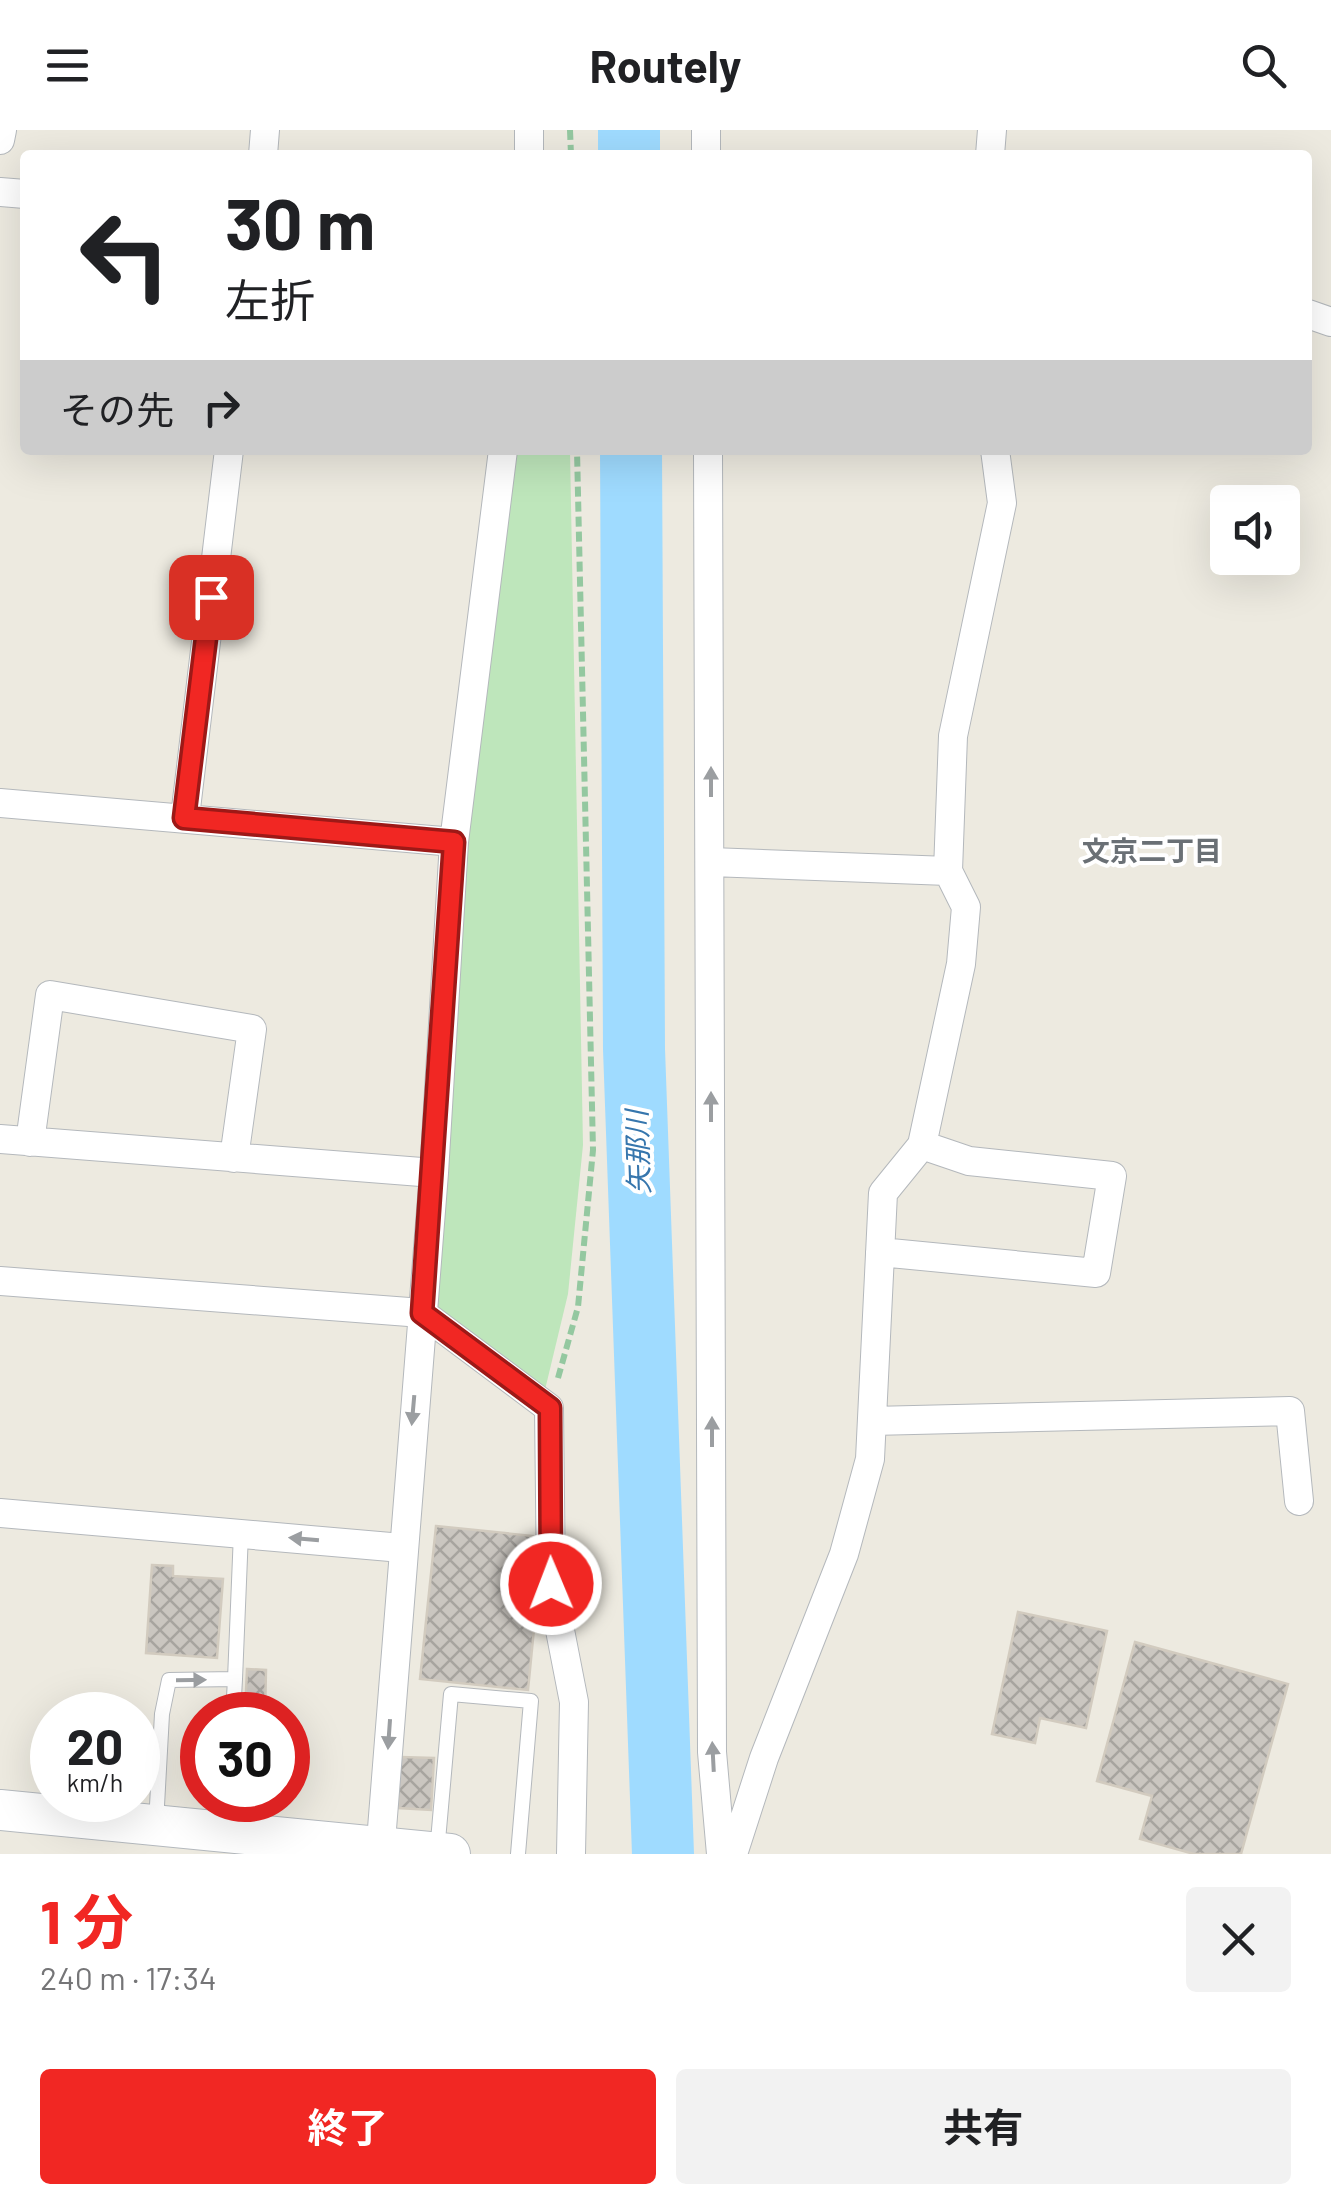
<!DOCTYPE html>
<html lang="ja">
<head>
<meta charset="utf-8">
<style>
  body { margin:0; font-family:Barlow,"Noto Sans JP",sans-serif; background:#f2f2f2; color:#202124; height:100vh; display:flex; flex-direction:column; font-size:38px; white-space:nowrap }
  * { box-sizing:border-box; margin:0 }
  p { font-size:32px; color:#757577 }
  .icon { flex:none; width:55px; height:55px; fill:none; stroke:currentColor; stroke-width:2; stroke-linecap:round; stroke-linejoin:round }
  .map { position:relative; height:1724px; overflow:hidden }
  .panel { display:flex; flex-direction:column; background:#fff; flex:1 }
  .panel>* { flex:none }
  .hud { position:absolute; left:20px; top:20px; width:1292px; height:305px; border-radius:10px; box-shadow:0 10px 40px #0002; background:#fff; color:#202124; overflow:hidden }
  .controls { position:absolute; left:1210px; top:355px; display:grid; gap:20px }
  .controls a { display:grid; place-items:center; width:90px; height:90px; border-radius:10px; background:#fff; box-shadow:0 10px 40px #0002; font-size:50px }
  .speed { position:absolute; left:30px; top:1562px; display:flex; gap:20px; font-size:50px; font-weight:700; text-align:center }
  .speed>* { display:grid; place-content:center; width:130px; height:130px; border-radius:50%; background:#fff; box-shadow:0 10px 40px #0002; line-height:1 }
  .speed small { font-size:25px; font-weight:400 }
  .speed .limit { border:15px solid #d22; background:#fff; color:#111 }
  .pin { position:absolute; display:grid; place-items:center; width:85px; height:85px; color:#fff; margin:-42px; border-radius:20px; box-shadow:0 5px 15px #0006 }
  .me { position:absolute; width:110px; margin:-55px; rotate:359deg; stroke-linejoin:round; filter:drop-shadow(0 0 8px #0008) }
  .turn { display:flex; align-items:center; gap:35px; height:210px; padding:0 40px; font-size:45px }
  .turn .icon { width:130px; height:130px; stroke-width:2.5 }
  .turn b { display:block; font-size:70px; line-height:85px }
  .then { display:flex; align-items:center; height:95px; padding:0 40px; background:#0003; gap:20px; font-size:38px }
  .round { display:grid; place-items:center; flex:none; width:105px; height:105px; border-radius:10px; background:#f2f2f2 }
  .summary { display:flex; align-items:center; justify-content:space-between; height:170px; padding:0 40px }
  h1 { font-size:60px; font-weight:700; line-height:75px; color:#f12723 }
  .action { display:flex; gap:20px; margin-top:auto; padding:20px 40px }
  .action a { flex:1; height:115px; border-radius:10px; background:#f12723; color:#fff; font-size:40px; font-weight:700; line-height:115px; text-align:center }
  .action a+a { background:#f2f2f2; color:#202124 }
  header { display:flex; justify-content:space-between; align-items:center; height:130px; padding:0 40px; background:#fff; font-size:45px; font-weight:700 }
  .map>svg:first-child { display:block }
  .green { fill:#bee6bb }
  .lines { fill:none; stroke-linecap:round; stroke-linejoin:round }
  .river { stroke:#9fdbff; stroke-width:62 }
  .building { fill:url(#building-cross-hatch); stroke:#d2cbbf; stroke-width:2.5 }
  .lane-casing { stroke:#b4b8bc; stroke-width:16 }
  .street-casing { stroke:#b4b8bc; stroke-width:30 }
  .secondary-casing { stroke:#b4b9be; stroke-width:42 }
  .path { stroke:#94c8a0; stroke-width:6; stroke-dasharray:10 5; stroke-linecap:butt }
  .lane { stroke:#fff; stroke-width:14 }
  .street { stroke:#fff; stroke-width:28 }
  .secondary { stroke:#fff; stroke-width:40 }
  .oneway { fill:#9b9ea1 }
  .route-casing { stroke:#9d1917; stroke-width:25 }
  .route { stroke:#f12723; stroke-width:18 }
  .labels { text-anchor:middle; stroke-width:8; stroke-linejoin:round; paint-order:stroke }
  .neighbourhood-label { font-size:28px; font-weight:bold; fill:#6a7075; stroke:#fff }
  .water-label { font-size:28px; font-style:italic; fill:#3676ad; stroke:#fff }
</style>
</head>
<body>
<header><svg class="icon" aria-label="menu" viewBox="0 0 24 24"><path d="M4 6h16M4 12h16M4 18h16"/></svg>Routely<svg class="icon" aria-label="search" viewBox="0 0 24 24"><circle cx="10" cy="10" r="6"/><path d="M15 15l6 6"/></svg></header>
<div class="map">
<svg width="1331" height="1724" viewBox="0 0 1331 1724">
  <defs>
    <pattern id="building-cross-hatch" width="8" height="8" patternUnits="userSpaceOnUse" patternTransform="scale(2.5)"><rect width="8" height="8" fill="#cac6c0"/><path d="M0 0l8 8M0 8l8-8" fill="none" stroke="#a7a49f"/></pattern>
  </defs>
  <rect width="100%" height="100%" fill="#edeae0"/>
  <path class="green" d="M511 320H570L583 1015 568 1164 544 1264 433 1175 466 710Z"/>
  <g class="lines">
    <path class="river" d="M629 0V25
      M631 320 634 919 663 1724"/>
  </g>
  <path class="building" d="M436 1396 543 1407 528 1560 420 1549Z
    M152 1435 173 1436V1446L223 1449 217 1528 146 1523Z
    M1018 1482 1107 1501 1086 1598 1040 1588 1035 1613 992 1604Z
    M1135 1512 1288 1554 1241 1724H1194L1140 1709 1152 1666 1097 1651Z
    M247 1539 266 1540 265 1585H245Z
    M400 1627 434 1628 431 1680 398 1678Z"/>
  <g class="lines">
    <defs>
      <path id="lane" d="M235 1549 241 1403
        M156 1694 162 1584 169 1550 235 1549 233 1585
        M225 1699 228 1670
        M437 1722 451 1564 531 1571 518 1724"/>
      <path id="street" d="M529 0V25
        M706 0V25
        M0 10 2 0
        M263 25 265 0
        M990 25 992 0
        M0 62 25 64
        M1308 184 1331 192
        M708 320 712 1622 721 1724
        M0 673 454 712
        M185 687 229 320
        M711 732 948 741
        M0 1009 434 1043
        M30 1012 50 865 252 899 234 1028
        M880 1122 1096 1143 1112 1046 969 1031 922 1015
        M0 1151 422 1183 549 1278 551 1454 574 1572 571 1724
        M872 1291 1290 1281 1299 1371
        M0 1383 402 1418
        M380 1724 434 1043 454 712 503 320
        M733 1724 764 1628 844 1424 870 1329 883 1063 922 1015 961 834 966 777 948 741 953 606 1002 373 995 320"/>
      <path id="secondary" d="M0 1680 450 1724"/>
    </defs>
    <use href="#lane" class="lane-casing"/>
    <use href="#street" class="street-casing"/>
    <use href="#secondary" class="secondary-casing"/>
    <path class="path" d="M570 0 571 25
      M558 1248 578 1177 593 1020 577 320"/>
    <use href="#lane" class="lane"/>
    <use href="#street" class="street"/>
    <use href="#secondary" class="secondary"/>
  </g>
  <defs><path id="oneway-solid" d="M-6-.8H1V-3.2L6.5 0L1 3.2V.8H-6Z" transform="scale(2.5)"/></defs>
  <g class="oneway">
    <use href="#oneway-solid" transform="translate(711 652) rotate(-90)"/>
    <use href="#oneway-solid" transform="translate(711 977) rotate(-90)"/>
    <use href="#oneway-solid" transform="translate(413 1280) rotate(95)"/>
    <use href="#oneway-solid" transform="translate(712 1302) rotate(-90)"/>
    <use href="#oneway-solid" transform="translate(304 1409) rotate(-175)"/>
    <use href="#oneway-solid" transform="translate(191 1550) rotate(-1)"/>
    <use href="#oneway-solid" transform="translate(389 1604) rotate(94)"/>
    <use href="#oneway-solid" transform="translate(713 1627) rotate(-93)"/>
  </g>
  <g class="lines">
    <defs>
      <path id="route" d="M211 467 184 688 454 712 422 1183 550 1278 551 1454"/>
    </defs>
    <use href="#route" class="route-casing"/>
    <use href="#route" class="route"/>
  </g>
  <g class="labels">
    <g class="neighbourhood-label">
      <text x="1152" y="731">文京二丁目</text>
    </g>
    <g class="water-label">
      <text transform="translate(638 1022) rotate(-92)" y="10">矢那川</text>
    </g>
  </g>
</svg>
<div class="controls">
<a><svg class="icon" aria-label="sound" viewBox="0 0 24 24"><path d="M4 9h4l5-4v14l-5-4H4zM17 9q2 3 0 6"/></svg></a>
</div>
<div class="speed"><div>20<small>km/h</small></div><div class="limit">30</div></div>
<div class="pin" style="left:211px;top:467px;background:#d93025"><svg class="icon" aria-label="arrive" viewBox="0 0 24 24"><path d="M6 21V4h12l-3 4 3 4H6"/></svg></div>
<svg class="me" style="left:551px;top:1454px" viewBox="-20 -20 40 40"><circle r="17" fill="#f12723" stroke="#fff" stroke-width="3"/><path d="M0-11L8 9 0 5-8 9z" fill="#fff"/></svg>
<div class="hud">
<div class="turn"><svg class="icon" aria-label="left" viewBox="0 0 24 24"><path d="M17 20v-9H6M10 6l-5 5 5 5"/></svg><div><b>30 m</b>左折</div></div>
<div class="then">その先<svg class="icon" aria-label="right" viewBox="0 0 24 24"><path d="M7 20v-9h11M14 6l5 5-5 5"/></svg></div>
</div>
</div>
<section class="panel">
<div class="summary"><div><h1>1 分</h1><p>240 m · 17:34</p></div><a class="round"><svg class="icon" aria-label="close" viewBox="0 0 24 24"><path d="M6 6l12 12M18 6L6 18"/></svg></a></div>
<div class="action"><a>終了</a><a>共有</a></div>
</section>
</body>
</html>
